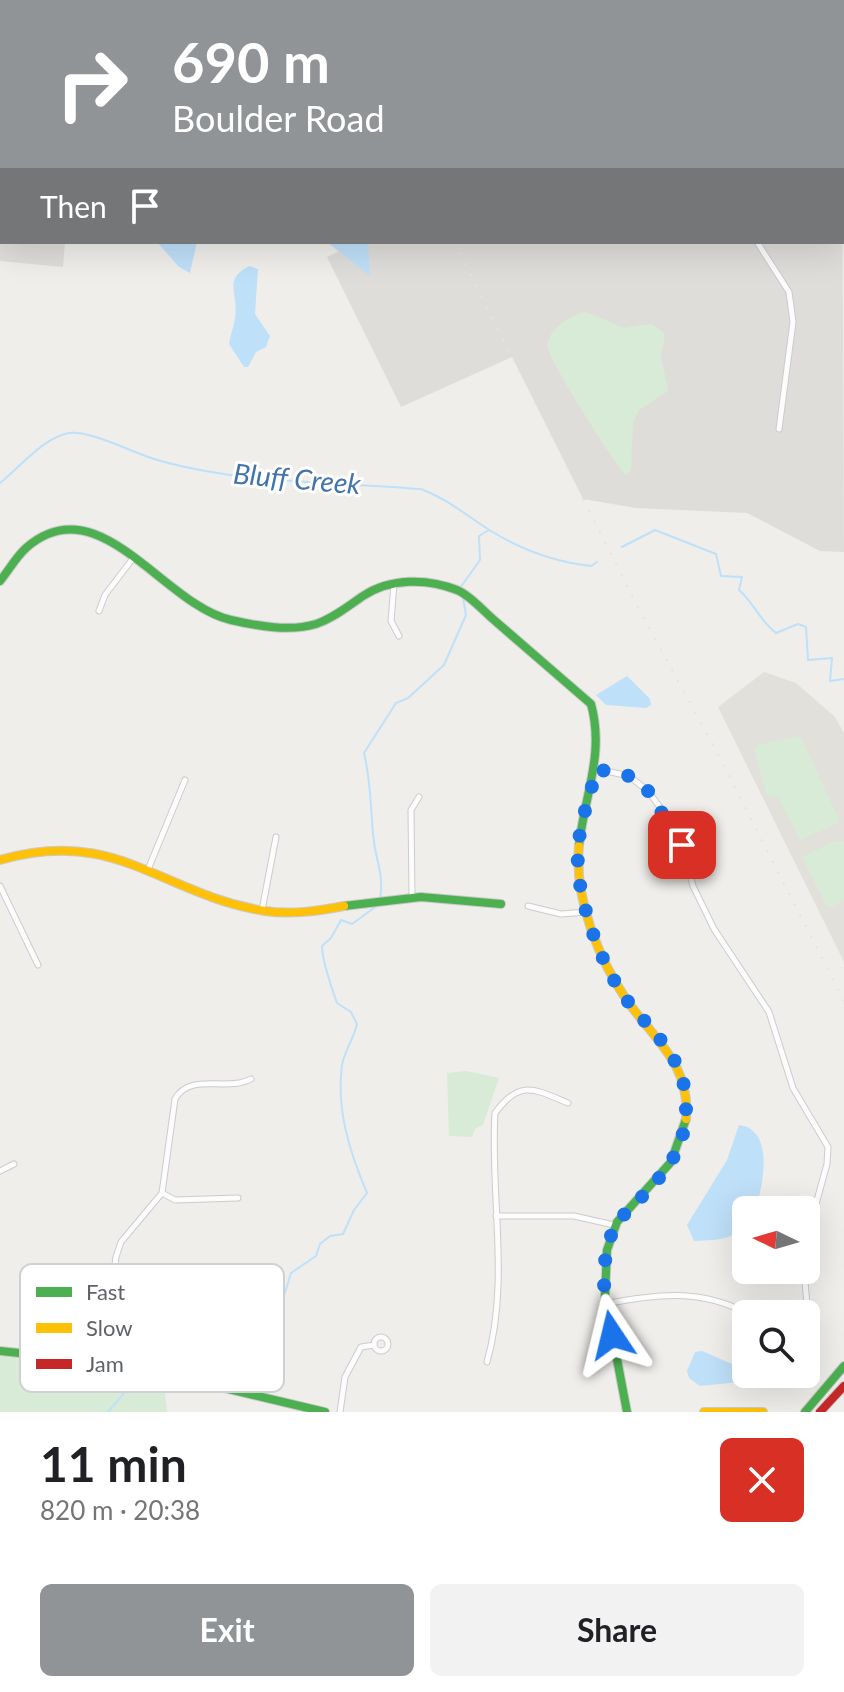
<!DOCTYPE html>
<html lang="en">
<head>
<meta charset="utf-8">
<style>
  body { margin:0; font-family:Lato,sans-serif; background:#f2f2f2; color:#202124; height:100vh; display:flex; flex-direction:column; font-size:30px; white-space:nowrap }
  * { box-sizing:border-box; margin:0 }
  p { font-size:26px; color:#757577 }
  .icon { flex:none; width:44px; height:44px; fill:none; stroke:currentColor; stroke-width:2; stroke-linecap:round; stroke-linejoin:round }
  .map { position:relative; height:1412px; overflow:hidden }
  .panel { display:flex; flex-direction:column; background:#fff; flex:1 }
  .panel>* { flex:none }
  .hud { position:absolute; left:0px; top:0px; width:844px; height:244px; box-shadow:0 8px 32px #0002; background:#919496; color:#fff; overflow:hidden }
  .needle { width:52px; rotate:275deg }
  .tools { position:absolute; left:732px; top:1196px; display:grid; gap:16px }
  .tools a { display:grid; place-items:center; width:88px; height:88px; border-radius:12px; background:#fff; box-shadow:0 8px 32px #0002; font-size:40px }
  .pin { position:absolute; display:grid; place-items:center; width:68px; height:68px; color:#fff; margin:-34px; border-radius:16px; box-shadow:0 4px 12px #0006 }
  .me { position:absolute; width:88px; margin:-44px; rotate:350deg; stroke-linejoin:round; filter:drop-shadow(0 0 6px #0008) }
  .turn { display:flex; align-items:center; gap:28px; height:168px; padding:0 40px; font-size:36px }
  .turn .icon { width:104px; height:104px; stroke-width:2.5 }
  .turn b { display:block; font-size:56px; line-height:68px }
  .then { display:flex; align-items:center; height:76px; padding:0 40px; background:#0003; gap:16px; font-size:30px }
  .round { display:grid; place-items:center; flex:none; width:84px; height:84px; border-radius:12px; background:#f2f2f2 }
  .overview { display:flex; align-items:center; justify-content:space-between; height:136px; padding:0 40px }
  h1 { font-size:48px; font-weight:700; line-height:60px }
  .button { display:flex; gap:16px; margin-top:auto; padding:16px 40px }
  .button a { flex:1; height:92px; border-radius:12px; background:#919496; color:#fff; font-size:32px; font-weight:700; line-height:92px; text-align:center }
  .button a+a { background:#f2f2f2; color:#202124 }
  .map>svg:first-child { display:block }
  .industrial { fill:#dfddda }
  .education { fill:#e2e0da }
  .green { fill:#d8ebd6 }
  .water { fill:#bfe0f9 }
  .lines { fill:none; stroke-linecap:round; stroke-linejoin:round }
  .stream { stroke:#bfe0f9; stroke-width:2 }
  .street-casing { stroke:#cbcccc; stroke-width:7 }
  .fast-casing { stroke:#cacacb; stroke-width:10 }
  .slow-casing { stroke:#cacacb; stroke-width:10 }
  .jam-casing { stroke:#cacacb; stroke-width:10 }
  .street { stroke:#fdfcfc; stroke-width:5 }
  .fast { stroke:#4caf50; stroke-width:8 }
  .slow { stroke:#ffc107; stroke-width:8 }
  .jam { stroke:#c62828; stroke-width:8 }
  .rail { stroke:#e4e4e4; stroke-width:2; stroke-dasharray:2 10; stroke-linecap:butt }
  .route { stroke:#1a73e8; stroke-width:14; stroke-dasharray:0 25.2 }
  .labels { text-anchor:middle; stroke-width:6; stroke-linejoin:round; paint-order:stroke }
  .water-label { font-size:28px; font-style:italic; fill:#4174aa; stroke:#fff }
  .key { fill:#fff; stroke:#cfd0d2; stroke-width:2 }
  .key-label { font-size:22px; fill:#5f6368 }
</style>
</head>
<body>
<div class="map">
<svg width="844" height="1412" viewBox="0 0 844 1412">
  <rect width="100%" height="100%" fill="#efeeea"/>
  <path class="industrial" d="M0 0H641L646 2H2V242H65L63 267 0 261Z
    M842 92 844 552 820 551 747 513 636 508 583 499 512 357 401 407 327 257 359 242H842Z"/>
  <path class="education" d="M764 672 796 683 835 717 844 733V962L718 707Z"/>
  <path class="green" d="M586 312 624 328 652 324 665 334 661 356 668 391 639 410 633 422 631 470 626 475C614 463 550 362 548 348 545 331 572 314 586 312Z
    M800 736 840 822 800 840 778 797 767 796 754 751 757 745Z
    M835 841H844V900L832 907 826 905 802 857Z
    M467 1071 499 1078 483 1125 475 1129 472 1137 449 1136 447 1073Z
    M0 1351H44L163 1373 167 1412H0Z"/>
  <path class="water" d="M157 242H197L190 273 179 267Z
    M327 242H368L370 276Z
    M249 266 258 269 255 314 270 336 266 347 256 352 248 367H244L229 344C230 335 234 327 235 318 239 294 222 280 249 266Z
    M627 676 650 699 651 705 646 708 606 705 596 695Z
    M739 1125C776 1130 762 1187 756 1209L746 1210C746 1240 719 1240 694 1241L687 1225 727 1160Z
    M702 1351 746 1370V1374L769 1377 790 1374 789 1378 776 1384 739 1382 700 1386 689 1378 687 1371 695 1352Z"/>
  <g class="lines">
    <path class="stream" d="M0 483C19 468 44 437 69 433 92 430 136 455 161 461 244 484 336 482 421 489 448 499 467 516 491 531 522 550 555 562 591 566L597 562
      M622 547 655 530 716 554 721 576 742 577 739 590C754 603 760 621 776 633L798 624 806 627 808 660 832 658 830 681 844 679
      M460 588 480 560 479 536 489 530
      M380 899C384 876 377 864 374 842 370 810 372 787 364 753L396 703 408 698 444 665 466 615 463 598
      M146 1366 152 1352 162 1344 284 1296 291 1273 316 1256 320 1244 330 1236 343 1234 354 1210 367 1193C350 1153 336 1110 342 1065 344 1052 354 1038 357 1024L351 1012 337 1003C332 989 322 959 322 946L331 938 341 920 352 924 378 905
      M108 1412 143 1371"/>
    <defs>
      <path id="street" d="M613 2 614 0
        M842 39 844 28
        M757 242 789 292 793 322 779 429
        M394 584 391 621 399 636
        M99 611 105 595 134 557
        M597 769 629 776 648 791 665 814 682 845 693 886 714 929 769 1012 793 1088 828 1147 827 1164 806 1240
        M149 867 185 780
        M0 886 38 965
        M412 896 411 810 419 797
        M528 906 561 914 587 912
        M262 910 276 837
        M0 1171 14 1164
        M162 1193 175 1200 238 1198
        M496 1216H574L614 1225
        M605 1304C656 1294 701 1288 748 1314
        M802 1314 807 1305 804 1270
        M374 1344a7 7 0 1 1 14 0a7 7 0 1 1-14 0Z
        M103 1361 116 1257 121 1242 162 1193 175 1099C190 1072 226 1092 251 1079
        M487 1362C510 1281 490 1196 495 1113 520 1079 534 1089 568 1103
        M340 1412 345 1377 361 1347 374 1345"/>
      <path id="fast" d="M0 581C9 570 16 557 26 548 99 484 163 605 231 620 257 626 290 632 316 624 334 618 348 606 363 596 390 578 427 578 457 590 470 595 483 611 494 620 526 648 559 676 591 704 605 755 584 796 579 846
        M344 906 421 897 501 904
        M0 1351 123 1364 325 1412
        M627 1412 605 1296 607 1250 617 1222 671 1162 686 1119
        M805 1412 844 1366"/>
      <path id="slow" d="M646 0 650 2
        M842 92 844 93
        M579 846C574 899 599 960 628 1002 656 1041 691 1066 686 1119
        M0 860C117 826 160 894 265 911 291 915 318 911 344 906
        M704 1412H763"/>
      <path id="jam" d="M820 1412 844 1386"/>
    </defs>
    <use href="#street" class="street-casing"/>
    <use href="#fast" class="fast-casing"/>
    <use href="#slow" class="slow-casing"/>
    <use href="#jam" class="jam-casing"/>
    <use href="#street" class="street"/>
    <use href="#fast" class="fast"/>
    <use href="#slow" class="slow"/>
    <use href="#jam" class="jam"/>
    <path class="rail" d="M329 0 330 2
      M454 242 636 604 719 756 844 1001"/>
  </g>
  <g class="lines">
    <path class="route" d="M612 1335C603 1299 599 1263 614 1228 617 1220 627 1212 634 1205 663 1175 686 1152 686 1108 687 1061 657 1037 630 1004 602 970 575 896 578 852 579 824 590 795 597 769L629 776 648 791 682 845"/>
  </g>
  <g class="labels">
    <g class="water-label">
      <text transform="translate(297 479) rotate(5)" y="10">Bluff Creek</text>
    </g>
  </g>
  <rect x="20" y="1264" width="264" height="128" rx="12" class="key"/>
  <rect x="36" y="1287" width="36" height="10" fill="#4caf50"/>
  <rect x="36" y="1323" width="36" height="10" fill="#ffc107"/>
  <rect x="36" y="1359" width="36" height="10" fill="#c62828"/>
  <g class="key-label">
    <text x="86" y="1300">Fast</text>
    <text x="86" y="1336">Slow</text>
    <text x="86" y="1372">Jam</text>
  </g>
</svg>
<div class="tools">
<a><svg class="needle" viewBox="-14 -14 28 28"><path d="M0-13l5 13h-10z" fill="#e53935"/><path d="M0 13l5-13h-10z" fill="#757577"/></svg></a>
<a><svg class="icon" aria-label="search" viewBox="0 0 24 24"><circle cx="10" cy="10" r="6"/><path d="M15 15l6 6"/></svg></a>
</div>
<div class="pin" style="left:682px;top:845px;background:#d93025"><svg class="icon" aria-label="arrive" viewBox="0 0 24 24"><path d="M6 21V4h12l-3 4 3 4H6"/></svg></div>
<svg class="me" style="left:612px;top:1335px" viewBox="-20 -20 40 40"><path d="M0-17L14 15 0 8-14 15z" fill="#1a73e8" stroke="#fff" stroke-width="4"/></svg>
<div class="hud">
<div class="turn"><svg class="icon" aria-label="right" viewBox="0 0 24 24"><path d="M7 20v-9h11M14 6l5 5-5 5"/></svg><div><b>690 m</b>Boulder Road</div></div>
<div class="then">Then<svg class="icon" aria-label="arrive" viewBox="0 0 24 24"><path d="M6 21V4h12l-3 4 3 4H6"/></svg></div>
</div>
</div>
<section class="panel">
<div class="overview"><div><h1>11 min</h1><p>820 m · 20:38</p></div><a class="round" style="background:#d93025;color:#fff"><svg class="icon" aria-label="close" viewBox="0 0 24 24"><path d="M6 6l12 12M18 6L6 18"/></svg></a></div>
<div class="button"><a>Exit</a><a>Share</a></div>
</section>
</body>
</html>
